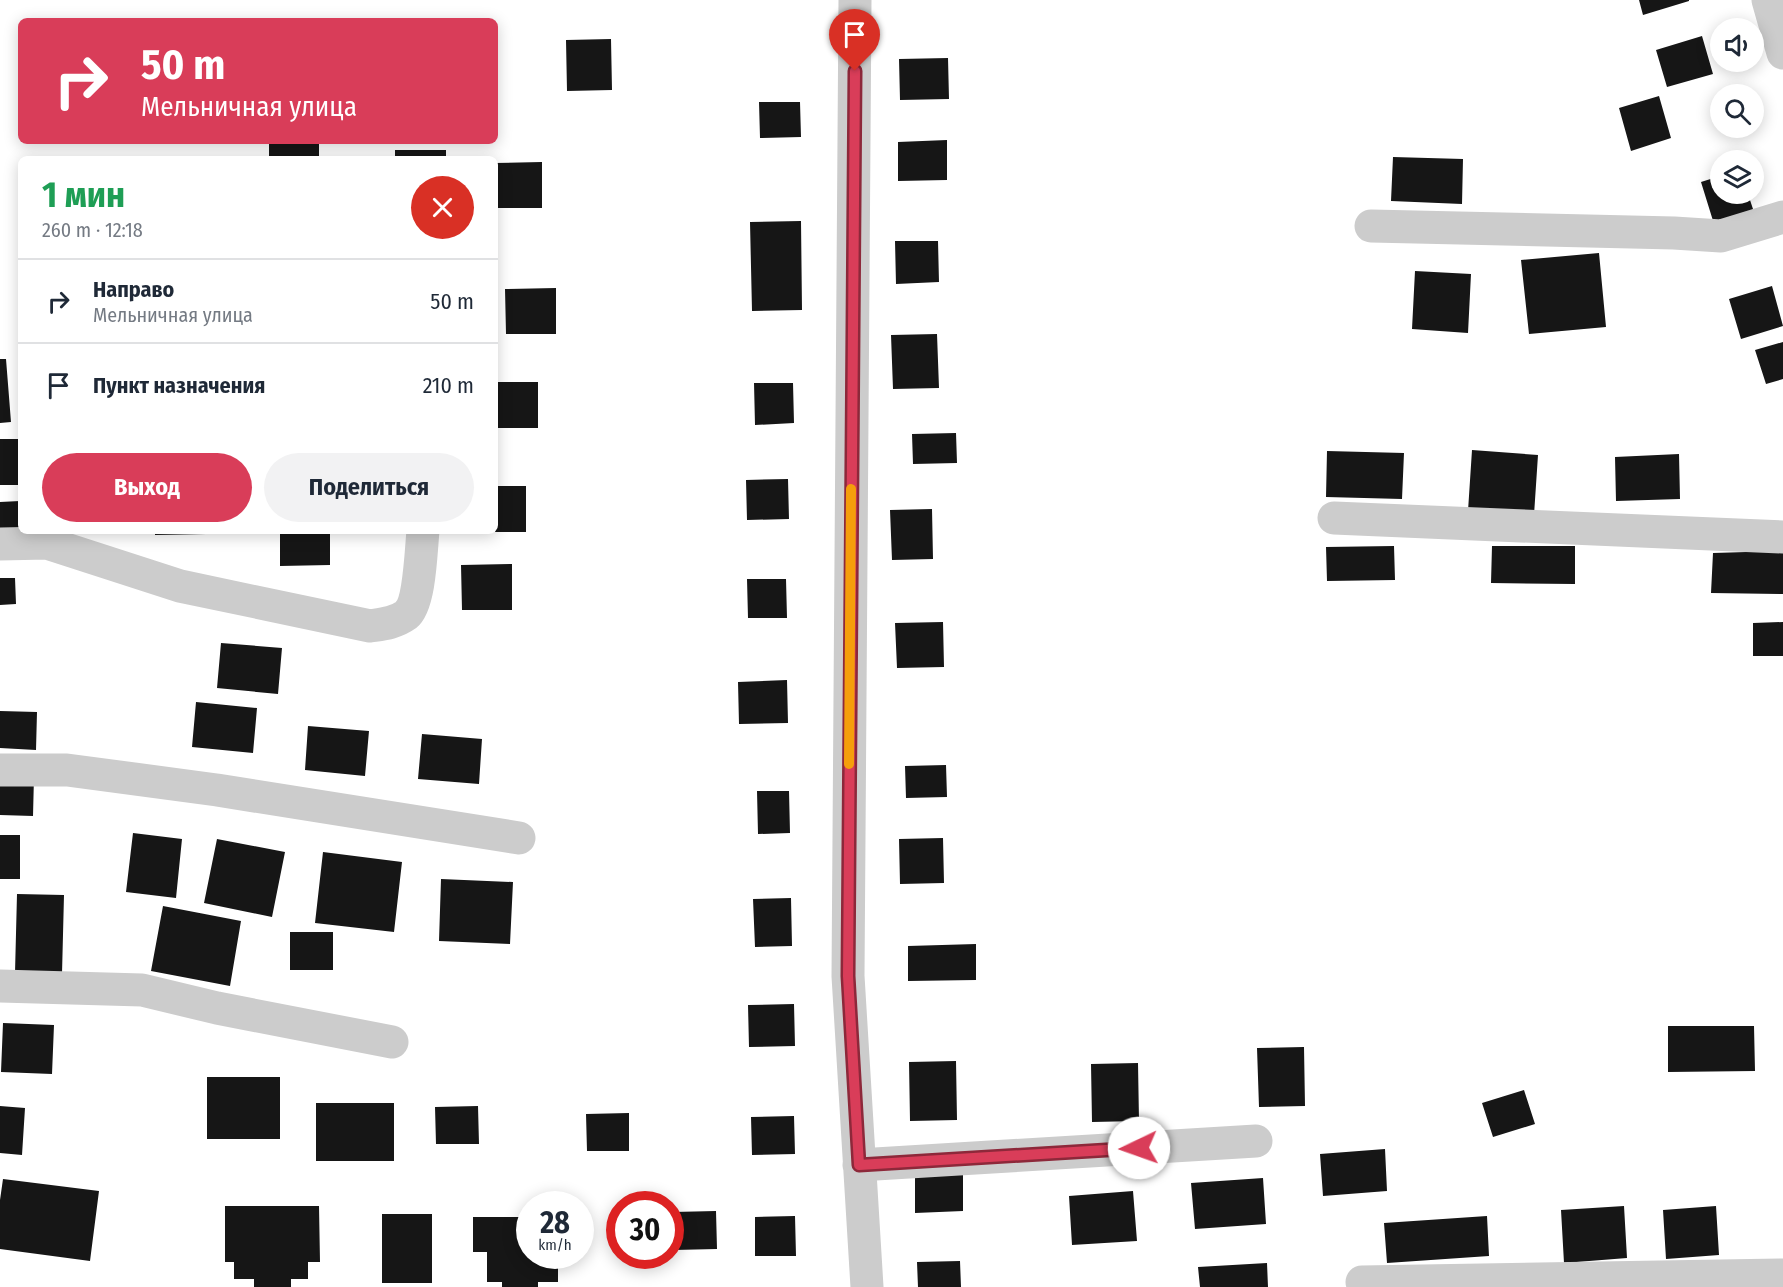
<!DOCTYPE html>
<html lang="ru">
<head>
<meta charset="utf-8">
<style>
  body { margin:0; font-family:"Fira Sans Condensed",sans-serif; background:#f2f2f3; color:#1f2937; height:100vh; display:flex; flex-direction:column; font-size:22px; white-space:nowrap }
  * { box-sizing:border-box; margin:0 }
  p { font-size:20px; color:#747a83 }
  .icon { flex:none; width:33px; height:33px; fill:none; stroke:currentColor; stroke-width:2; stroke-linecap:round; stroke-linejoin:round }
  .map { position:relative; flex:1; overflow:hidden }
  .sheet { position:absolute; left:18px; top:156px; width:480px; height:378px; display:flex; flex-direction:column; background:#fff; border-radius:9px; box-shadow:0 3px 15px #0003 }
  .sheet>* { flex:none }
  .top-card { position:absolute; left:18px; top:18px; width:480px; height:126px; border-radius:9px; box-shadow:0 3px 15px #0003; background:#d93d59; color:#fff; overflow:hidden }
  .controls { position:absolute; left:1710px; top:18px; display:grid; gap:12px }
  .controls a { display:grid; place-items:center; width:54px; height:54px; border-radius:50%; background:#fff; box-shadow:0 3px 15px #0003; font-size:30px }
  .speed { position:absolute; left:516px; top:1191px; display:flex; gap:12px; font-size:30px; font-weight:700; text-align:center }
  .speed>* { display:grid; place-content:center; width:78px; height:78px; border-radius:50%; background:#fff; box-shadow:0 3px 15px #0003; line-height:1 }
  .speed small { font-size:15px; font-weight:400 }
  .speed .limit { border:9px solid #d22; background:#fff; color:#111 }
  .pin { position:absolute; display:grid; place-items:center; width:51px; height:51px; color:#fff; margin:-62px -26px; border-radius:50% 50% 50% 0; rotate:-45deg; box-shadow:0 0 6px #0007 }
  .pin .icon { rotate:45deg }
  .me { position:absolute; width:66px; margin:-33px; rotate:267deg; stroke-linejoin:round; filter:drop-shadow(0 0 4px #0008) }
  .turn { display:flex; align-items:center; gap:21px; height:126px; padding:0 24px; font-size:27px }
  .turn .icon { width:78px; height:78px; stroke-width:2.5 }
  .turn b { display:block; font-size:42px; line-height:51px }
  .round { display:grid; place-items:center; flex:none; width:63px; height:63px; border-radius:32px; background:#f2f2f3 }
  .headline { display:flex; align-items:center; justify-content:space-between; height:102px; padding:0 24px }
  h1 { font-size:36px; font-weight:700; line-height:45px; color:#1e9e55 }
  .primary-button { display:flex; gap:12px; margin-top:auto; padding:12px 24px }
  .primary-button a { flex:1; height:69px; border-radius:36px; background:#d93d59; color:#fff; font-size:24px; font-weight:700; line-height:69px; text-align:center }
  .primary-button a+a { background:#f2f2f3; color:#1f2937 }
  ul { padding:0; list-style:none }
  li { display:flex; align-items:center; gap:18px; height:84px; padding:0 24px; border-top:2px solid #e0e1e3 }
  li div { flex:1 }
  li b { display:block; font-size:22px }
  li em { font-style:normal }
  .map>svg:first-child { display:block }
  .building { fill:#161616 }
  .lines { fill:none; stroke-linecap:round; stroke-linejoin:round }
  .minor { stroke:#ccc; stroke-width:33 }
  .route-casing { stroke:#8d283a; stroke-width:15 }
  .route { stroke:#d93d59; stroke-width:10 }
  .slow { stroke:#f59e0b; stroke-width:10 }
</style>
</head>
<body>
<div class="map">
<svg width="1783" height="1287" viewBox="0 0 1783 1287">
  <rect width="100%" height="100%" fill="#fff"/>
  <path class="building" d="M1639 0H1689V1L1643 15Z
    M1702 36 1713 74 1667 87 1656 50Z
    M611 39 612 90 567 91 566 40Z
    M948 58 949 99 900 100 899 59Z
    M1659 96 1671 138 1631 151 1619 108Z
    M759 102H800L801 137 760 138Z
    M947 140V180L898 181V142Z
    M269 141H319V159H269Z
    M395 150H446V159H395Z
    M1393 157 1463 159 1462 204 1391 201Z
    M542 162V208H495V163Z
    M1720 176V194H1748L1754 212 1714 224 1701 182Z
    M801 221 802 310 752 311 750 222Z
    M895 241H938L939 282 896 284Z
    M1599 253 1606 327 1529 334 1521 260Z
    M1415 271 1471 274 1468 333 1412 329Z
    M1772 286 1783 326 1741 339 1729 299Z
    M556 288V334H506L505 289Z
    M937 334 939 388 893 389 891 335Z
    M1783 342V379L1766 384 1755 350Z
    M0 359H6L11 422 0 423Z
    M495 382H538V428H495Z
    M754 383H793L794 423 755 425Z
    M956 433 957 463 913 464 912 434Z
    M0 439H21V485H0Z
    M1472 450 1538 455 1534 515 1468 511Z
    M1327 451 1404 453 1402 499 1326 497Z
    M1679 454 1680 499 1616 501 1615 457Z
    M788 479 789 519 747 520 746 480Z
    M495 486H526V532H495Z
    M20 501 21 528 0 529V502Z
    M932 509 933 559 892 560 890 510Z
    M155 531H206V534L155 535Z
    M280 531H330V565L280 566Z
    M1394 546 1395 580 1327 581 1326 547Z
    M1492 546H1575V584L1491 583Z
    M1783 551V594L1711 593 1713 553Z
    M512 564V610H462L461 565Z
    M0 578H15L16 604 0 605Z
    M747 579H786L787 618H748Z
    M943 622 944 667 897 668 895 623Z
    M1783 622V656H1753V623Z
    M221 643 282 648 278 694 217 688Z
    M787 680 788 723 739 724 738 682Z
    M196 702 257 708 253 753 192 747Z
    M0 711 37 712 36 750 0 748Z
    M308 726 369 731 365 776 305 770Z
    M422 734 482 739 479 784 418 779Z
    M946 765 947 797 906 798 905 766Z
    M0 775 34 776 33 816 0 815Z
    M757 791H789L790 833 758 834Z
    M133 833 182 839 176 898 126 892Z
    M0 835H20V879H0Z
    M943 838 944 883 900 884 899 839Z
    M217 839 285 852 272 917 204 903Z
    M323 852 402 862 394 932 315 923Z
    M441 879 513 882 510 944 439 941Z
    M17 894 64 895 62 974 15 973Z
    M791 898 792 946 755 947 753 899Z
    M163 906 241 921 230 986 151 971Z
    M290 932H333V970H290Z
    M976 944V980L908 981V946Z
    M794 1004 795 1046 749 1047 748 1005Z
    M3 1023 54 1025 52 1074 1 1072Z
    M1668 1026H1754L1755 1071 1668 1072Z
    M1304 1047 1305 1106 1259 1107 1257 1048Z
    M956 1061 957 1120 910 1121 909 1062Z
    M1138 1063 1139 1121 1092 1122 1091 1064Z
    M207 1077H280V1139H207Z
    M1524 1090 1535 1124 1493 1137 1482 1103Z
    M316 1103H394V1161H316Z
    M0 1106 25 1108 22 1155 0 1153Z
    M478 1106 479 1144H436L435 1107Z
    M629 1113V1151H587L586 1114Z
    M794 1116 795 1154 752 1155 751 1117Z
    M1385 1149 1387 1191 1323 1196 1320 1154Z
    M963 1170V1211L915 1213V1171Z
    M1263 1178 1266 1224 1195 1229 1191 1183Z
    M3 1179 99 1191 90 1261 0 1249V1200Z
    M1133 1191 1137 1241 1072 1245 1069 1196Z
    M225 1206H319L320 1262H308V1279H291V1287H254V1279H234V1262H225Z
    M1624 1206 1627 1258 1564 1263 1561 1210Z
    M1716 1206 1719 1255 1666 1259 1663 1210Z
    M716 1211 717 1249 674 1250 673 1212Z
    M382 1214H432V1283H382Z
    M795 1216 796 1256H755V1217Z
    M1487 1216 1489 1256 1387 1263 1384 1223Z
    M473 1217H530V1256H558V1282H538V1287H502V1282H487V1252H473Z
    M960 1261 961 1287H918L917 1262Z
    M1267 1263 1268 1287H1200L1198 1267Z"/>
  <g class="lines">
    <path class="minor" d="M855 0 848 976 867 1287
      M1768 0 1783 53
      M1371 226 1674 233 1721 236 1783 217
      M1334 518 1783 537
      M0 544 47 543 180 586 370 626C383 624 395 623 406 615 420 604 421 549 423 531
      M0 770H67L217 790 519 838
      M0 986 142 990 217 1008 392 1042
      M859 1165 1256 1141
      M1362 1282 1783 1275"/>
  </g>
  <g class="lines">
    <defs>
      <path id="route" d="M855 71 848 976 859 1165 1139 1148"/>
    </defs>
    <use href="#route" class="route-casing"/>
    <use href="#route" class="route"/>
    <path class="slow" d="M849 764 851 489"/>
  </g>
</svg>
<div class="controls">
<a><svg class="icon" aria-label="sound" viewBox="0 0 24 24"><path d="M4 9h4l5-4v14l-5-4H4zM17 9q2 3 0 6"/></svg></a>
<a><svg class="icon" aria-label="search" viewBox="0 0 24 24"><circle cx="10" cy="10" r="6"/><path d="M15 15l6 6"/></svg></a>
<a><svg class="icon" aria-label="layers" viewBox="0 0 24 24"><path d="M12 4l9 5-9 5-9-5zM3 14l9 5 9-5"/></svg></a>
</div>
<div class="speed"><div>28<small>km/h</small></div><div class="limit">30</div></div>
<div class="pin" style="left:855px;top:71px;background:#d93025"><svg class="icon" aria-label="arrive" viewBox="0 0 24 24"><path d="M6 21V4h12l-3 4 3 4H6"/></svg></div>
<svg class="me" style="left:1139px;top:1148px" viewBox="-20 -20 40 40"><circle r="19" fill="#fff"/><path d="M0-13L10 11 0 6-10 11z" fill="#d93d59"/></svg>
<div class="top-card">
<div class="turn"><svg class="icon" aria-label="right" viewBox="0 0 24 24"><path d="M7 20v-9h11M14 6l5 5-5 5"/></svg><div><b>50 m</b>Мельничная улица</div></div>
</div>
<section class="sheet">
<div class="headline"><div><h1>1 мин</h1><p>260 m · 12:18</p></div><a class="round" style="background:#d93025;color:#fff"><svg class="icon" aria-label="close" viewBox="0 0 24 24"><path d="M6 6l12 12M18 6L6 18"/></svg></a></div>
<ul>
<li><svg class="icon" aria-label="right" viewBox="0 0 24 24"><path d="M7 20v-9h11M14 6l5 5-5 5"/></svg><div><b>Направо</b><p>Мельничная улица</p></div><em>50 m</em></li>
<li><svg class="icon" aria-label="arrive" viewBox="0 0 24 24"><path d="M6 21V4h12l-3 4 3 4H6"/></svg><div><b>Пункт назначения</b></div><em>210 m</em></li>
</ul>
<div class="primary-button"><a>Выход</a><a>Поделиться</a></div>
</section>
</div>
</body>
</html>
